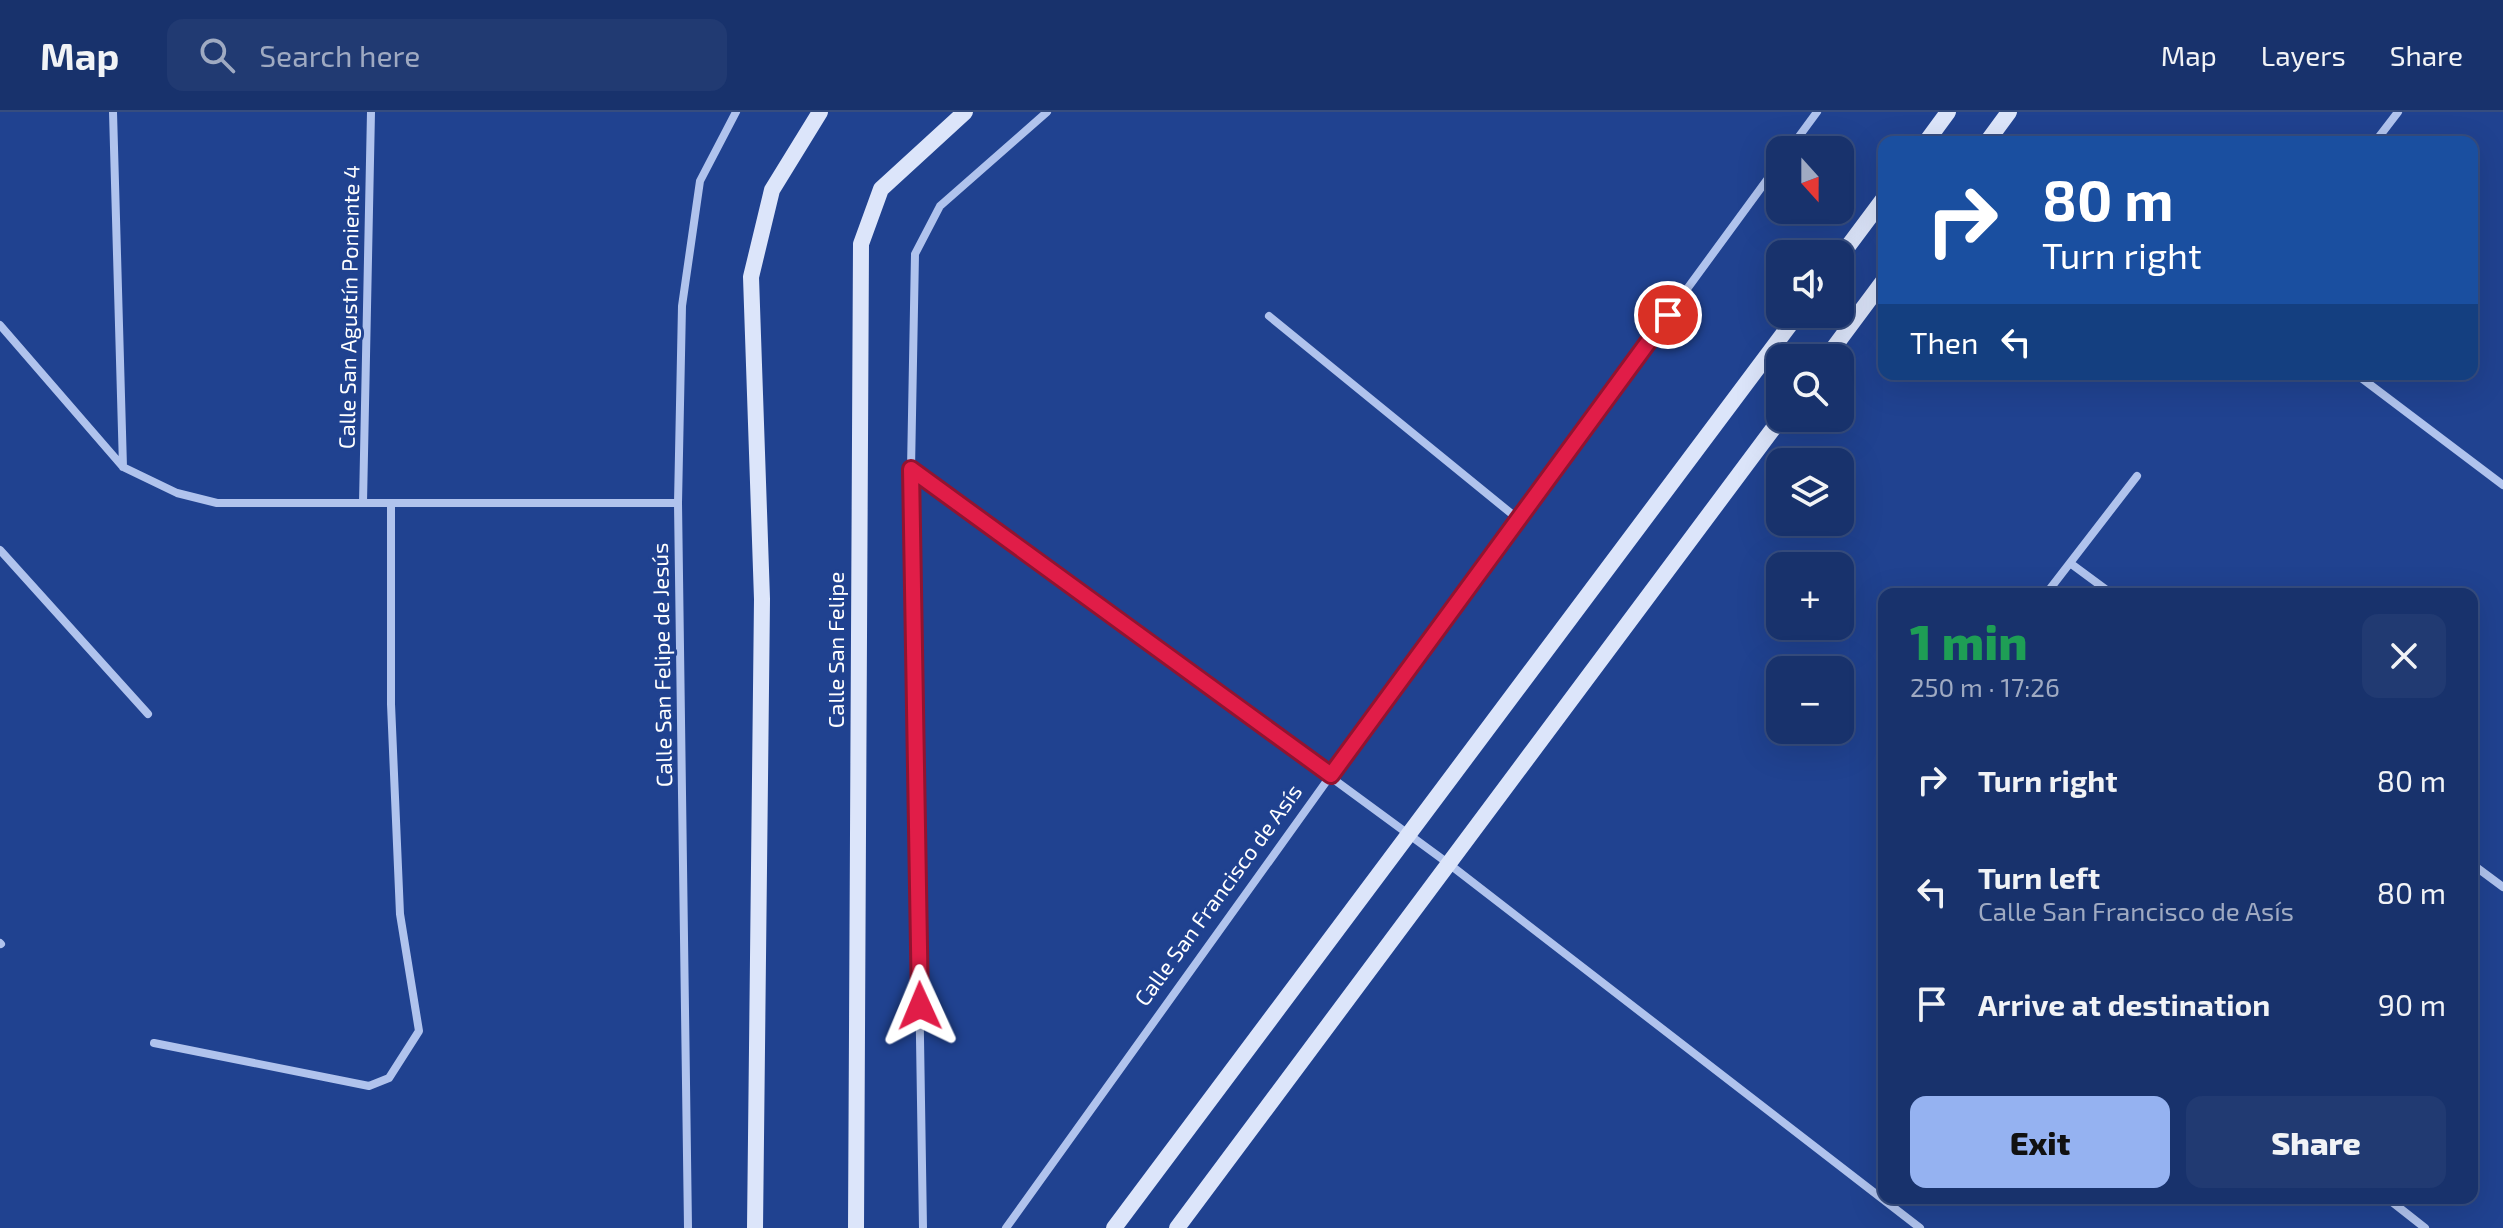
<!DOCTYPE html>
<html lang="en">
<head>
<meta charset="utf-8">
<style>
  body { margin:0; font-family:"Exo 2",sans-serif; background:#213a72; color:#f1f3f6; height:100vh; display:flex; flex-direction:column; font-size:30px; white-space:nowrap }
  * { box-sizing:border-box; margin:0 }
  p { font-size:26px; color:#9faac2 }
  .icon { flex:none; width:44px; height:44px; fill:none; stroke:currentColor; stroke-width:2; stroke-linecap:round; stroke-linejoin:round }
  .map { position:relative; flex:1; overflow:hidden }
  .details { position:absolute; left:1878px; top:476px; width:600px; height:616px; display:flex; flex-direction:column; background:#18326c; border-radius:16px; box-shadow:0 8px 32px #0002,0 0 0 2px #364d7f }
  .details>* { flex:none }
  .hud { position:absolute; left:1878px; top:24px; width:600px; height:244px; border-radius:16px; box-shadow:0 8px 32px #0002,0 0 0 2px #364d7f; background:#1a4fa0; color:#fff; overflow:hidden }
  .needle { width:52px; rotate:159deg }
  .controls { position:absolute; left:1766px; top:24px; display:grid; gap:16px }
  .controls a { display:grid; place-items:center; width:88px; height:88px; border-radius:16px; background:#18326c; box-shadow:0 8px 32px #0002,0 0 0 2px #364d7f; font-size:40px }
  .pin { position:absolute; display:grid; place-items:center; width:68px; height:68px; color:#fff; margin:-34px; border:4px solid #fff; border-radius:50%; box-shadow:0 2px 8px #0007 }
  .me { position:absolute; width:88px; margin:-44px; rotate:359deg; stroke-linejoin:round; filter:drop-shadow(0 0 6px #0008) }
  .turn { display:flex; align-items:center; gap:28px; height:168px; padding:0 32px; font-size:36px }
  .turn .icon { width:104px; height:104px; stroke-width:2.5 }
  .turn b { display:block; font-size:56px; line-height:68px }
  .then { display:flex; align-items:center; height:76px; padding:0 32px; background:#0003; gap:16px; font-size:30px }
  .round { display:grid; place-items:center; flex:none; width:84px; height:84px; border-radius:16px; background:#213a72 }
  .overview { display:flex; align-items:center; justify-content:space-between; height:136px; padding:0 32px }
  h1 { font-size:48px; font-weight:800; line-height:60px; color:#1e9e55 }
  .cta { display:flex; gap:16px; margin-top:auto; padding:16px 32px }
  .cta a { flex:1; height:92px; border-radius:16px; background:#95b2f1; color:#111; font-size:32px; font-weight:800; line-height:92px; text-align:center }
  .cta a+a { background:#213a72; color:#f1f3f6 }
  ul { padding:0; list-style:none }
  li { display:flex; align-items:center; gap:24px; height:112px; padding:0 32px }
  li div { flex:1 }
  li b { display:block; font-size:30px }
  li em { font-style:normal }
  header { display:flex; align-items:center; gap:48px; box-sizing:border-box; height:112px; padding:0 40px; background:#18326c; border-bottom:2px solid #364d7f }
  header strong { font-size:38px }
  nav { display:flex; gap:44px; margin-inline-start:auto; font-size:28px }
  .search { width:560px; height:72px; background:#213a72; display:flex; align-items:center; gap:20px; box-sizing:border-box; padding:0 28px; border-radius:16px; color:#9faac2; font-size:30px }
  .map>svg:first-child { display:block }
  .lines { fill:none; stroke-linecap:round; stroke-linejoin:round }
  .street { stroke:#b0c3ed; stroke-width:8 }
  .secondary { stroke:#dce5fa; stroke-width:16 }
  .route-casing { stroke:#92132f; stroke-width:20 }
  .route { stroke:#e11d48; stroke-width:14 }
  .labels { text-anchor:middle; stroke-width:6; stroke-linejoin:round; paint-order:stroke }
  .street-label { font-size:22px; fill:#fff; stroke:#204290 }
</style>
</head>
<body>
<header>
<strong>Map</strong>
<div class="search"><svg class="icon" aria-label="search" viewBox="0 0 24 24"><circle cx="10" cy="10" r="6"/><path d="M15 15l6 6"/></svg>Search here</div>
<nav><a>Map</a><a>Layers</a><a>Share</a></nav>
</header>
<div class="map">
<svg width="2503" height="1116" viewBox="0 0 2503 1116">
  <rect width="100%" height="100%" fill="#204290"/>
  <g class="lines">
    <path class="street" d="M113 0 123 355
      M2375 30 2398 0
      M1789 38 1817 0
      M1269 204 1518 407
      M0 213 123 355 177 381 217 391H678
      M2356 262 2503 373
      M2198 265 2200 262
      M911 357 1449 752 1920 1116
      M363 391 371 0
      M0 438 148 602
      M2070 451 2112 482
      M2046 482 2137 364
      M2472 752 2503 775
      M0 831 1 832
      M154 931 369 974 389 966 419 919 400 802 391 592V392
      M2387 1086 2425 1116
      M688 1116 678 391 682 194 700 69 736 0
      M923 1116 911 357 915 142 940 94 1047 0
      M1006 1116 1331 663 1780 50"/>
    <path class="secondary" d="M1926 30 1948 0
      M1987 30 2009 0
      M1840 145 1884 86
      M1826 246 1884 168
      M755 1116 762 487 751 165 772 78 820 0
      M856 1116 861 132 881 77 965 0
      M1114 1116 1798 202
      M1177 1116 1781 306"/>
  </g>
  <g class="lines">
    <defs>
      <path id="route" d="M920 894 911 357 1331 663 1668 203"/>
    </defs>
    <use href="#route" class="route-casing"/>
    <use href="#route" class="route"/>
  </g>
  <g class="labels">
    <g class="street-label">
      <text transform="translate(349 195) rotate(-89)" y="8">Calle San Agustín Poniente 4</text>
      <text transform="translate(836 538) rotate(-90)" y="8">Calle San Felipe</text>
      <text transform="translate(662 553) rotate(-91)" y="8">Calle San Felipe de Jesús</text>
      <text transform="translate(1218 783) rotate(-54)" y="8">Calle San Francisco de Asís</text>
    </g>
  </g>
</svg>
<div class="controls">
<a><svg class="needle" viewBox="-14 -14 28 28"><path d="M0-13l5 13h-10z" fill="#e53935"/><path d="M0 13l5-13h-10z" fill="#9faac2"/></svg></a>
<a><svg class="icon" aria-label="sound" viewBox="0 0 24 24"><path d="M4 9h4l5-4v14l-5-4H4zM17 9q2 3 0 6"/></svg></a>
<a><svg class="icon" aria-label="search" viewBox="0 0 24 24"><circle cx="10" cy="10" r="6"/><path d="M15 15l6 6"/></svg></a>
<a><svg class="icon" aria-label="layers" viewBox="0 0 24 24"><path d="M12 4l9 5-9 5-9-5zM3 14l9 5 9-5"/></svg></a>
<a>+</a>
<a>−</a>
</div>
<div class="pin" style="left:1668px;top:203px;background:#d93025"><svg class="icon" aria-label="arrive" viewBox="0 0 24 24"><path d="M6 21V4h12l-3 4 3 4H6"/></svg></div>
<svg class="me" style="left:920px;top:894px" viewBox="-20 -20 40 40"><path d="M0-17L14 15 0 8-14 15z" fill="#e11d48" stroke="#fff" stroke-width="4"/></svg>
<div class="hud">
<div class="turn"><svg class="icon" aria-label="right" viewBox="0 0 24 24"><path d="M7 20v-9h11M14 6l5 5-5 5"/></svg><div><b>80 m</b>Turn right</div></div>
<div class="then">Then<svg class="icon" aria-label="left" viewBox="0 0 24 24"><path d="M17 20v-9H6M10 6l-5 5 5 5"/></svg></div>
</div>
<section class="details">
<div class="overview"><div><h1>1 min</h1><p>250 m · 17:26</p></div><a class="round"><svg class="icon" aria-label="close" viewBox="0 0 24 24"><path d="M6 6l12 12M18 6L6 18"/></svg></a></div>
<ul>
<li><svg class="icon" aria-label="right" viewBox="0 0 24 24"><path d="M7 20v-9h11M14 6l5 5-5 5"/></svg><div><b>Turn right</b></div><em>80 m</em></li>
<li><svg class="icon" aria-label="left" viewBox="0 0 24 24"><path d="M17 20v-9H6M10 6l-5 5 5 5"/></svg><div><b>Turn left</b><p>Calle San Francisco de Asís</p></div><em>80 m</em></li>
<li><svg class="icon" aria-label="arrive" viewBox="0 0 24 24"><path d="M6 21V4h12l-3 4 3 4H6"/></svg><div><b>Arrive at destination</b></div><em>90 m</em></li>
</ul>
<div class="cta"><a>Exit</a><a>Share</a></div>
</section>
</div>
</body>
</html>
